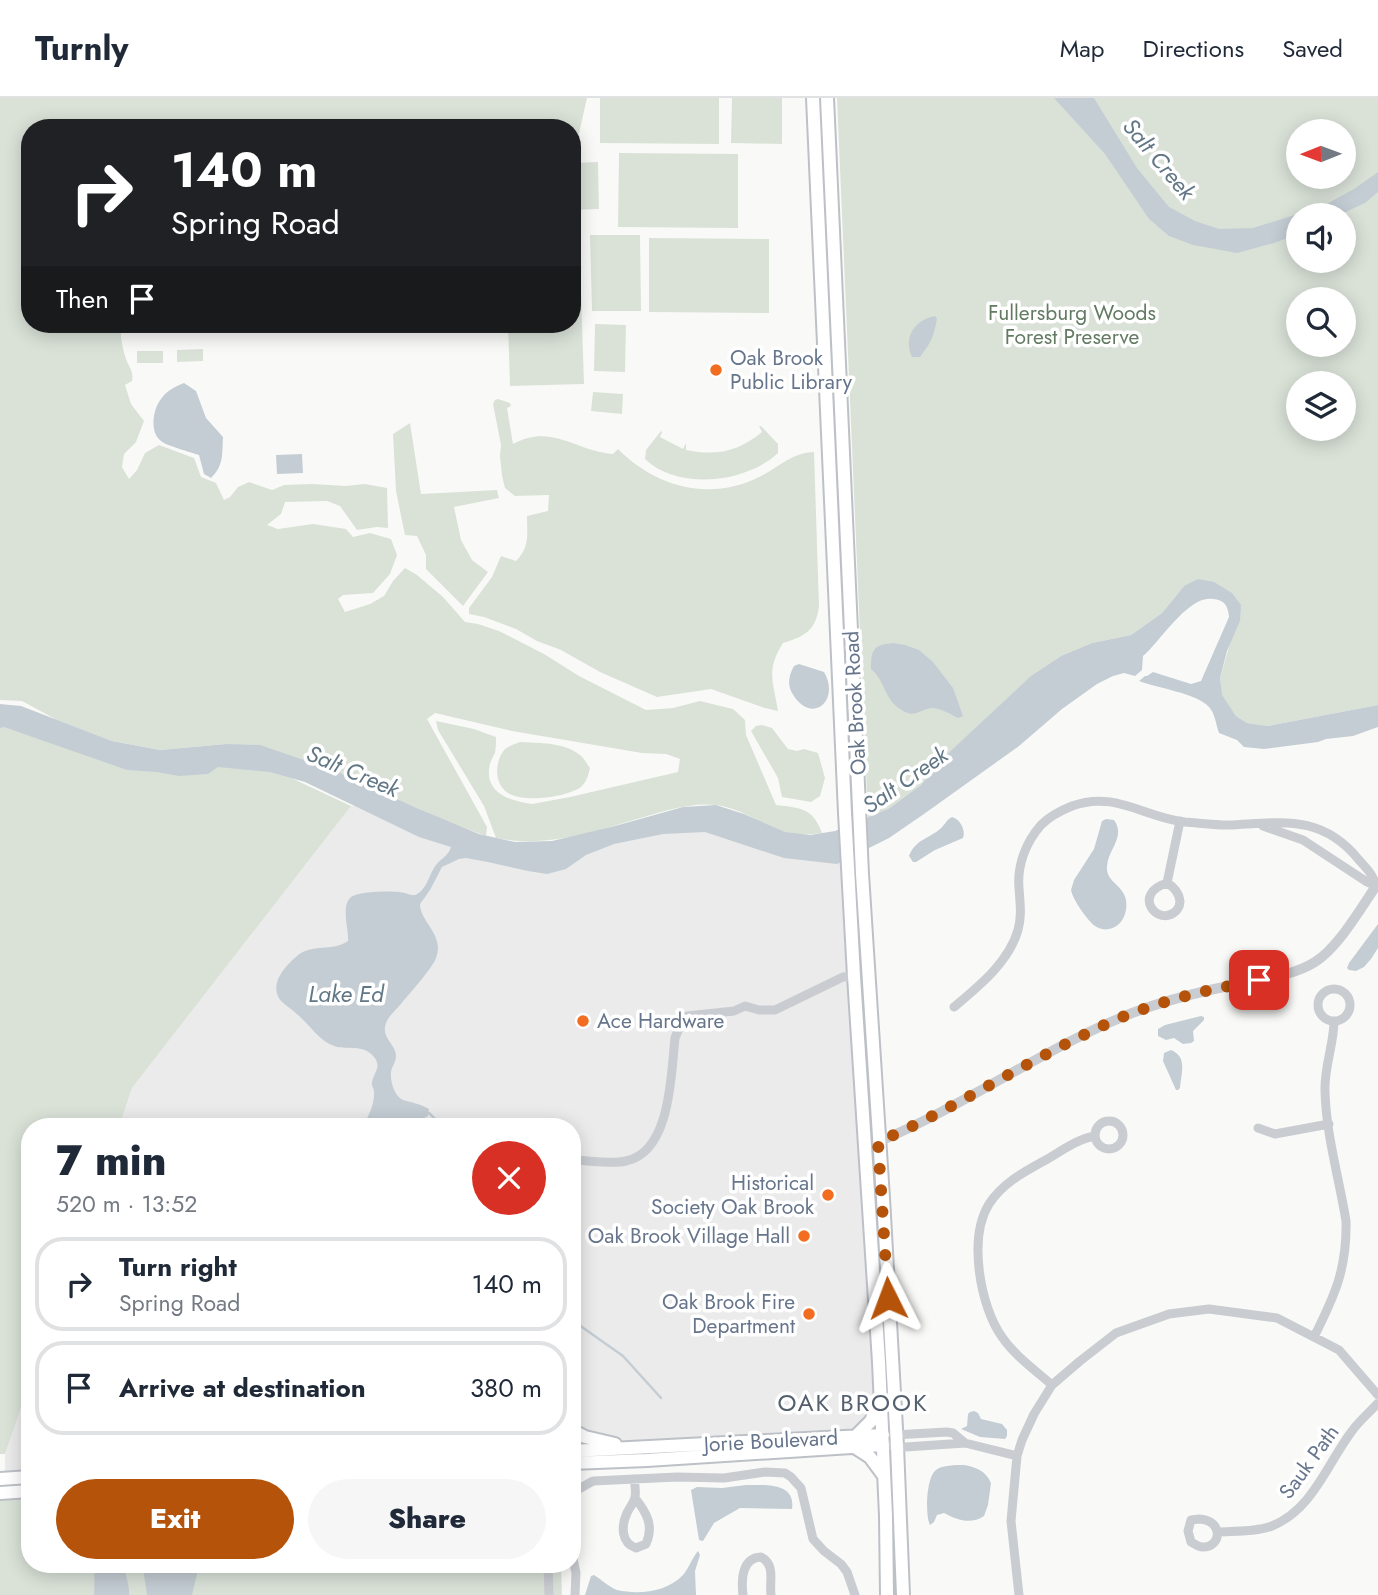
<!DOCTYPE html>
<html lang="en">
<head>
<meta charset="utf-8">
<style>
  body { margin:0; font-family:Jost,sans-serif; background:#f6f6f7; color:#1f2937; height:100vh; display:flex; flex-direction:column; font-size:26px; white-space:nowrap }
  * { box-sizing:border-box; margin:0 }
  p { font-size:23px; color:#747a83 }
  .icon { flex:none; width:38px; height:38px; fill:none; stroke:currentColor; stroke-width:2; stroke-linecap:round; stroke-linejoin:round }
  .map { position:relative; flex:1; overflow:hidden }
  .sheet { position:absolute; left:21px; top:1020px; width:560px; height:455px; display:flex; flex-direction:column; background:#fff; border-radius:28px; box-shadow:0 4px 18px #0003 }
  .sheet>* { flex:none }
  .top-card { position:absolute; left:21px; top:21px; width:560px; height:214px; border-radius:28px; box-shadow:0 4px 18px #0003; background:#202124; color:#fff; overflow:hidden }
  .needle { width:46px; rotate:269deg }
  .tools { position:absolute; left:1286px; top:21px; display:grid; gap:14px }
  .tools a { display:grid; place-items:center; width:70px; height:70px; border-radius:50%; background:#fff; box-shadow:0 4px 18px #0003; font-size:35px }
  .pin { position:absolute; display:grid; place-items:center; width:60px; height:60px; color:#fff; margin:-30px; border-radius:14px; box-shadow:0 4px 10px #0006 }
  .me { position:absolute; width:77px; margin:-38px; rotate:357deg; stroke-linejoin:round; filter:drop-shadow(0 0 5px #0008) }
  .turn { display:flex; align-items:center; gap:24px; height:147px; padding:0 35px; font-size:32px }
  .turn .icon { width:91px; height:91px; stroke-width:2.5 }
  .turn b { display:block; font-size:49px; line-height:60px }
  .then { display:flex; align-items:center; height:66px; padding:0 35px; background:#0003; gap:14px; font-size:26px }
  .round { display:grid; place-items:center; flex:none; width:74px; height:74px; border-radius:37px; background:#f6f6f7 }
  .head { display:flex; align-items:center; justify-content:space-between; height:119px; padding:0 35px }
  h1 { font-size:42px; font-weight:800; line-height:52px }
  .action { display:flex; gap:14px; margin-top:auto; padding:14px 35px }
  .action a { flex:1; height:80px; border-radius:42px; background:#b45309; color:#fff; font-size:28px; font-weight:800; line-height:80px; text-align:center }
  .action a+a { background:#f6f6f7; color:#1f2937 }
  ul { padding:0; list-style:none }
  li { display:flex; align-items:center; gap:21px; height:94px; margin:0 14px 10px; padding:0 21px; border:4px solid #e0e1e3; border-radius:28px }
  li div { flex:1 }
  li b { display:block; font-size:26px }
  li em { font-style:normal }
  header { display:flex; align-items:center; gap:42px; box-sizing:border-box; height:98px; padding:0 35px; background:#fff; border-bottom:2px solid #e0e1e3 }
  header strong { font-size:33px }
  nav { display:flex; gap:38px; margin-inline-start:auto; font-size:24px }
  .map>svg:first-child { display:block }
  .built { fill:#eaebea }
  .green { fill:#dae2d8; fill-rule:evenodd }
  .water { fill:#c4cdd4 }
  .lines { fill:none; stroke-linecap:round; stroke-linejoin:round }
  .stream { stroke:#c4cdd4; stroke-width:2.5 }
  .secondary-casing { stroke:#bdc1c7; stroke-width:16 }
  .minor { stroke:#c9ccd1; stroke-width:9 }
  .tertiary { stroke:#c9ccd1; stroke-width:10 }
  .secondary { stroke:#fff; stroke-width:12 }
  .route { stroke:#b45309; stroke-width:12; stroke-dasharray:0 21.6 }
  .poi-dot { fill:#f26d1f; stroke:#fff; stroke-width:2.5 }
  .labels { text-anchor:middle; stroke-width:7; stroke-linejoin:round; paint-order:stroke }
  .park-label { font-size:21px; fill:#637b62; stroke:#fff }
  .poi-label { font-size:21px; fill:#66758b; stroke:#fff; text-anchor:end }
  .street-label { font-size:21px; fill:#66758b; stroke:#fff }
  .water-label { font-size:23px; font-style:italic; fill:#627786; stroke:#fff }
  .quarter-label { font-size:24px; letter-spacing:2px; fill:#55606f; stroke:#fff }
</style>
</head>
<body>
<header>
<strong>Turnly</strong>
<nav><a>Map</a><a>Directions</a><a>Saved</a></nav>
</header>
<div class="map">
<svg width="1378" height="1497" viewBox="0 0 1378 1497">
  <rect width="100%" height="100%" fill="#f9faf7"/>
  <path class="built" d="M351 708H363L469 752 600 747 658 734 712 730 844 755 879 1334 572 1349V1029H119L132 990Z
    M30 1284V1375L5 1376V1356Z"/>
  <path class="green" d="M0 0H587L575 53 572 56V30H30V226H121C120 238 122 249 126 261 129 269 134 274 132 283L125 287 131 306 144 323 136 344 124 356 122 369 129 381 137 372 145 355 159 347 194 360 201 379 216 385 224 402 230 399 238 389 249 384 272 392 284 387 312 386 346 388 365 386 387 390 388 430 377 429 357 432 340 408 327 403 285 404 281 416 267 427 278 431 313 426 346 431 353 439 370 435 391 441 397 457 390 476 373 495 343 497 338 501 345 514 370 506 384 498 393 483 405 470 417 477 443 499 465 524 478 526 499 533 544 556 579 578 646 612 673 610 700 603 733 611 745 622 746 637 776 707C801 710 813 710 822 735 810 737 797 737 785 734 762 727 741 710 716 707 690 704 661 714 637 721 591 735 544 750 496 740L484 708 438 632 436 623 474 631 496 639C496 644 496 650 495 655 493 659 491 662 490 666 483 695 510 703 532 706L570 699 678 674 680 661 666 656 642 655 512 633 435 615 427 621 487 729 486 738 449 724 412 708 226 646 160 652 112 643 57 622 22 603 0 602Z
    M600 0H719V46L600 45Z
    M732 0H782V46L731 45Z
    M837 0H1378V607L1268 628 1247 625 1236 618 1221 597 1220 580 1241 507 1184 488 1162 515 1131 537 1092 545 1063 557 941 662 921 687 888 711 868 721ZM1298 33H1344V79H1298ZM1298 117H1344V163H1298ZM1298 201H1344V247H1298ZM1298 285H1344V331H1298Z
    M619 55 738 56V130L618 129Z
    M598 64 599 111 572 112V65Z
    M590 137H640L641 213H592Z
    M649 140 769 141V215L649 214Z
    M572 166H580L584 286 510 288 508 226H572Z
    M595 226 626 227 625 274 594 273Z
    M203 251V263L177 264V252Z
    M137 253H163V265H137Z
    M593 294 623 296 622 316 591 313Z
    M498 301 510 305 511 308 507 310 513 346C552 325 575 353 613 356L618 351C657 390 711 404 761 378 779 369 793 354 814 354L819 508C816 532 806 538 783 545 766 572 773 583 778 613L765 610 711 591 657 599 600 574 561 552 537 543 516 531 484 519 469 516V510L492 479 501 458 516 463C530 449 527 437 527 418L548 413 549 397 515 398 505 390 502 378 500 358 501 347 493 306 495 302Z
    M410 325 421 396 497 392 499 400 454 409 461 442 472 462 488 474 463 508 426 471V457L417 438 405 437 396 393 393 336Z
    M759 328H761L778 346V355C746 385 678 393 645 361L646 352 661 333 662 334 660 339 683 351 686 345V352C716 358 738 354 762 334Z
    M0 626 222 667 272 671 351 708 132 990 119 1029H30V1284L5 1356H0Z
    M762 627 772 630 788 651 797 653 804 651 818 655 825 680 820 698 811 704 782 699 778 680 751 633 756 628Z
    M520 644C539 645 564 644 580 657 584 660 587 666 590 670 588 678 587 683 581 689 567 699 528 704 512 697 494 690 493 665 505 651 509 648 515 646 520 644Z
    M30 1399V1466L561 1467 562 1497H0V1401Z"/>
  <path class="water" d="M1054 0H1094L1137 70 1169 109 1195 123 1219 131 1253 130 1323 108 1354 91 1378 74V94L1365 105 1339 117H1298V136L1274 145 1237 155 1193 147 1169 138 1149 121 1105 56Z
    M935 218 937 221C933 240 932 243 920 259H912C903 240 914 222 935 218Z
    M184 285 196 293 206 320 223 339C222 357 224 367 211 380L204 376 199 357C190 354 167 348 161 343 149 334 153 311 161 301 166 293 176 288 184 285Z
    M302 356 303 375 277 376 276 357Z
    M1198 481 1214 484 1232 495 1241 507 1240 523 1227 553 1220 580 1222 597 1236 618 1247 625 1268 628 1378 607V629L1353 638 1326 641 1318 644 1264 651 1244 649 1237 642 1219 635C1216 627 1215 615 1209 609 1197 595 1156 590 1139 583L1145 578H1147L1153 574 1191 586 1201 583 1229 519C1228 508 1225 502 1213 501 1188 497 1161 543 1143 558L1142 572 1135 578 1124 575 1113 578 1097 586 1062 611 1019 648 924 716 889 740 837 766 784 760 705 734 663 736 614 746 586 757 566 771 547 776 528 773 488 764 466 760 459 761 442 769 430 792 420 806C420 824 445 837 436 860 432 871 408 897 400 907 394 914 386 920 385 929 383 941 396 947 396 958 396 964 392 968 391 974 390 983 394 998 403 1002 413 1005 418 1005 429 1011L428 1018 407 1029H362C368 1020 375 1005 374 994 374 989 371 989 372 984 374 974 382 969 374 959 363 945 347 953 334 948 318 942 310 927 298 917 293 912 286 908 281 903 268 887 285 868 297 858 312 845 333 854 348 843 349 831 341 810 350 800 357 793 390 793 399 794 404 794 411 798 415 797 426 793 429 778 434 770 439 761 448 759 451 749L419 739 305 684 270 674 218 669 208 676 179 678 157 674 127 672 4 629 0 630V606L21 608 112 643 160 652 226 646 260 647 336 673 412 708 479 736 515 744 552 743 615 728 683 709 716 707 744 716 785 734 810 737 835 733 888 711 921 687 941 662 1031 578 1063 557 1092 545 1131 537 1162 515 1184 488Z
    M893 545 905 547 919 552 933 564 953 590 963 618 958 620C950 616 940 610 932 610 918 612 915 621 900 611 884 601 885 582 871 571 871 552 873 547 893 545Z
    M799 566 824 574C841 603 811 628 792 595 787 586 789 577 794 568Z
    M952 719C960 721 966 732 963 740L935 752 916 764H913L909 758C915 742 928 741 940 731 945 727 946 722 952 719Z
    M1106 721 1114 722C1126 739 1108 751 1107 768 1105 788 1133 787 1125 816 1121 829 1107 836 1095 828 1087 822 1073 802 1071 792L1074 782 1094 751 1102 723Z
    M1378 826V850L1371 861 1364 869 1356 873 1349 872 1347 870 1349 865Z
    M1201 918 1204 919V922L1193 933 1194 943 1191 945 1183 946 1174 940 1166 942 1158 938V931L1165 927Z
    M1171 952C1188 959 1181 975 1180 990L1178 992H1176L1163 963 1164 955Z
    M974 1313 978 1315 981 1321 1002 1326 1007 1332V1338L1005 1341 980 1339 961 1331 967 1328 968 1316 970 1314Z
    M964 1367C976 1369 986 1373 991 1385L988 1407 984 1418C971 1427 957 1422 944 1415L937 1417 934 1424 930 1427C925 1418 926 1379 936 1372 942 1367 956 1367 964 1367Z
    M746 1387C765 1387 796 1384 792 1411L740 1410 714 1425 703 1443 699 1442 691 1392 697 1389 722 1390Z
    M698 1453 700 1457 695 1473 696 1497H585L591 1478 594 1477C602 1482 609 1489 617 1492 639 1497 667 1494 683 1477 689 1470 692 1460 698 1453Z
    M96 1467H126C124 1478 130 1486 129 1497H94C95 1487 93 1476 96 1467Z
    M146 1467V1466L202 1467 198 1472 192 1497H147L144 1477Z"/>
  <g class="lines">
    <path class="stream" d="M429 1015 443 1029
      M572 1222 623 1258 661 1300"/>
    <defs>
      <path id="secondary" d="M813 0 845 715 854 878 879 1264 886 1418 887 1497
        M827 0 862 776 883 1100 897 1348 903 1497
        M572 1332 585 1339 615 1346
        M856 1338 871 1323 879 1305
        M853 1348 870 1359 884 1378
        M572 1353 883 1337
        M572 1365 647 1362 883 1347
        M0 1381 30 1379
        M0 1395 30 1393"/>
    </defs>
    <use href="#secondary" class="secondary-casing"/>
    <path class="minor" d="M1263 728 1303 742 1367 784 1378 789
      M1167 785C1174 789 1179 794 1180 803 1180 807 1179 810 1176 813 1158 830 1131 796 1167 785Z
      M1167 785 1180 723
      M1318 907a16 16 0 1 1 32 0a16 16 0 1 1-32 0Z
      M954 909C979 888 1009 864 1018 832 1022 818 1020 805 1019 790 1017 767 1026 744 1041 727 1049 719 1062 712 1072 708 1115 692 1145 720 1185 724 1199 725 1214 727 1228 727 1280 725 1321 715 1359 762 1366 770 1373 776 1376 788
      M1095 1037a14 14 0 1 1 28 0a14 14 0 1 1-28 0Z
      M1258 1030 1275 1036 1329 1026
      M572 1062C589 1062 609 1067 626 1063 671 1054 671 976 675 940L679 930 687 918 734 913 745 908 759 912H775L843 879 854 878
      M1314 1239C1335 1197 1347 1171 1346 1123 1339 1080 1326 1036 1325 993 1324 969 1334 946 1334 923
      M1052 1287C1035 1272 1015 1258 1002 1239 980 1208 968 1140 989 1106 1002 1086 1022 1075 1042 1064 1059 1055 1076 1041 1095 1038
      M894 1337 947 1334 953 1335 965 1345
      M883 1347 906 1349 965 1345 1017 1358
      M634 1381C635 1387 636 1394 635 1399 634 1405 629 1410 627 1415 621 1428 621 1445 636 1450L646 1446C654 1428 647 1415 635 1400
      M572 1400 577 1392 593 1383 677 1379 724 1380 765 1374 785 1375 791 1379 801 1390 813 1441 824 1453 841 1466 847 1474 855 1497
      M1199 1421C1224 1422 1222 1450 1202 1449 1199 1449 1193 1445 1191 1444L1188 1433 1191 1422Z
      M1218 1434C1233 1433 1258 1434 1272 1428 1313 1411 1327 1366 1352 1333 1359 1323 1369 1315 1378 1305
      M572 1456 576 1475 575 1497
      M548 1466 549 1497
      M743 1497C741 1481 742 1460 761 1459 776 1467 769 1483 771 1497
      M1019 1497 1011 1423 1017 1358 1022 1342 1034 1316 1052 1287 1080 1263 1116 1235 1169 1216 1209 1211 1277 1220 1339 1252 1378 1297"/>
    <path class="tertiary" d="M878 1044C962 1009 1037 955 1120 920 1157 904 1194 895 1233 887 1260 881 1291 879 1315 864 1339 849 1362 808 1378 785"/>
    <use href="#secondary" class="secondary"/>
  </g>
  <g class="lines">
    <path class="route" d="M888 1200 878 1044C961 1008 1037 956 1120 920 1165 901 1212 891 1259 882"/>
  </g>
  <g class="poi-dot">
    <circle cx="716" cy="272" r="7"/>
    <circle cx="583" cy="923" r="7"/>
    <circle cx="828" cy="1097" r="7"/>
    <circle cx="804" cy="1138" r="7"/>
    <circle cx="809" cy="1216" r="7"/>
  </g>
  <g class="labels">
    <g class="park-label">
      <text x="1072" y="222">Fullersburg Woods<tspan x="1072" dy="24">Forest Preserve</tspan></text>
    </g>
    <g class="poi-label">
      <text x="730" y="267" text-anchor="start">Oak Brook<tspan x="730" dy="24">Public Library</tspan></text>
      <text x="597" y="930" text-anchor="start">Ace Hardware</text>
      <text x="814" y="1092">Historical<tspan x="814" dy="24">Society Oak Brook</tspan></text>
      <text x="790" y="1145">Oak Brook Village Hall</text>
      <text x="795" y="1211">Oak Brook Fire<tspan x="795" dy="24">Department</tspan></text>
    </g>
    <g class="street-label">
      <text transform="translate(855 605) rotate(-93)" y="7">Oak Brook Road</text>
      <text transform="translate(771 1343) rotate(-3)" y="7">Jorie Boulevard</text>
      <text transform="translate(1309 1364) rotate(-54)" y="7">Sauk Path</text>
    </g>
    <g class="water-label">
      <text transform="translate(1159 61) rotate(50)" y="8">Salt Creek</text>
      <text transform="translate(353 673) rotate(23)" y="8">Salt Creek</text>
      <text transform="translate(905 682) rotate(-35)" y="8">Salt Creek</text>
      <text x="346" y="904">Lake Ed</text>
    </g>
    <g class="quarter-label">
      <text x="853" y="1313">OAK BROOK</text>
    </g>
  </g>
</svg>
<div class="tools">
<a><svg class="needle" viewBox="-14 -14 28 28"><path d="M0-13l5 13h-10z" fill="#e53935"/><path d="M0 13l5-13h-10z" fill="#747a83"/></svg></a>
<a><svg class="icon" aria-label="sound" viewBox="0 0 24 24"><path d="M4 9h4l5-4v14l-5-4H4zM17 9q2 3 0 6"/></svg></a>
<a><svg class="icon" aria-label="search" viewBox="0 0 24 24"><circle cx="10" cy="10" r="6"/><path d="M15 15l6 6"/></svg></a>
<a><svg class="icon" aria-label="layers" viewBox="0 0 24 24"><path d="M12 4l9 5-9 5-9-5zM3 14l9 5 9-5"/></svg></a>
</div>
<div class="pin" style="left:1259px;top:882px;background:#d93025"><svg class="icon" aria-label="arrive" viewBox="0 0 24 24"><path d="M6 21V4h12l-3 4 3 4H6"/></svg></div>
<svg class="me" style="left:888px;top:1200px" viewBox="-20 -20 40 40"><path d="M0-17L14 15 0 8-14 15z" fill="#b45309" stroke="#fff" stroke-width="4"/></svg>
<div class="top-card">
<div class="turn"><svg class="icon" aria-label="right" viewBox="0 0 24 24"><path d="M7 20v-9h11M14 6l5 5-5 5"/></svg><div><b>140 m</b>Spring Road</div></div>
<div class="then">Then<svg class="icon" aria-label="arrive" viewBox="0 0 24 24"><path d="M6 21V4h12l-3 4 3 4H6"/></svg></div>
</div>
<section class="sheet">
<div class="head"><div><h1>7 min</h1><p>520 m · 13:52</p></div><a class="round" style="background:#d93025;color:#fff"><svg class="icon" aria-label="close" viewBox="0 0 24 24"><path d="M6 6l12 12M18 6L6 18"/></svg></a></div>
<ul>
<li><svg class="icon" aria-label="right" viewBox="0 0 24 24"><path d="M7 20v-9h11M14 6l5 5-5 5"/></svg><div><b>Turn right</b><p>Spring Road</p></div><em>140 m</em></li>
<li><svg class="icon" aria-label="arrive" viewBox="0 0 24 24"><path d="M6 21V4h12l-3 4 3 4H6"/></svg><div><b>Arrive at destination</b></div><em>380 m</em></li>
</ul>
<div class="action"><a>Exit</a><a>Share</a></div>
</section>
</div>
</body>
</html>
